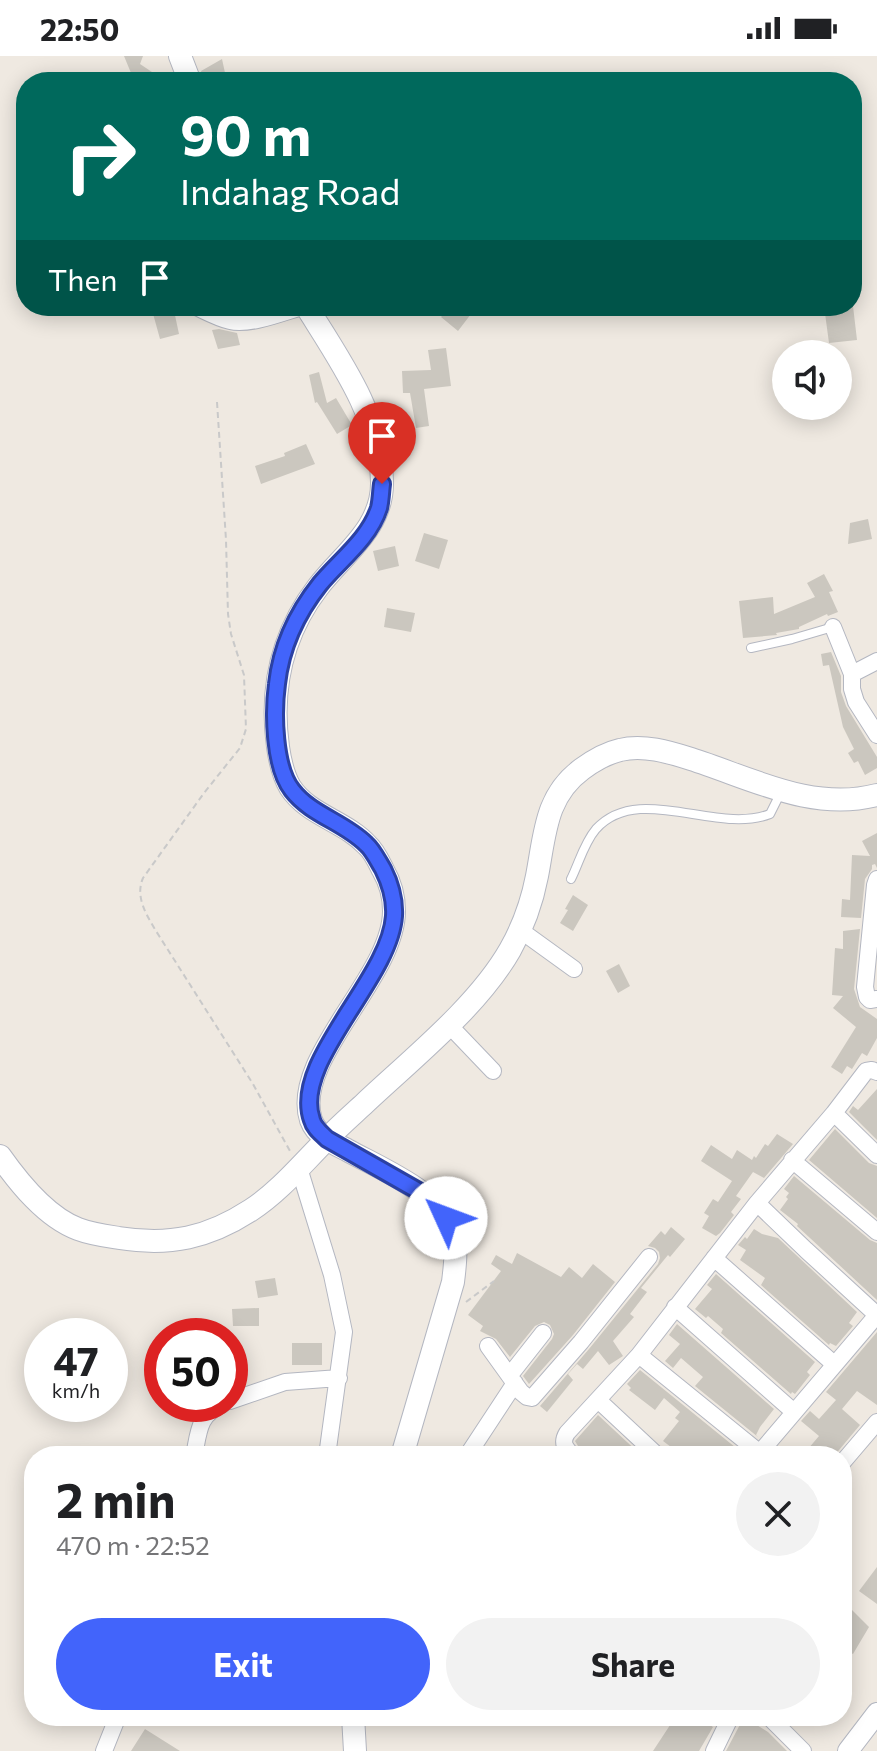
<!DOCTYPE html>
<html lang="en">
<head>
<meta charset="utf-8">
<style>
  body { margin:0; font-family:Commissioner,sans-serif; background:#f2f2f2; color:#202124; height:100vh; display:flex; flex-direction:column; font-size:30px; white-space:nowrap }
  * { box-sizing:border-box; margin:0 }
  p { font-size:26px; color:#757577 }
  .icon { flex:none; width:44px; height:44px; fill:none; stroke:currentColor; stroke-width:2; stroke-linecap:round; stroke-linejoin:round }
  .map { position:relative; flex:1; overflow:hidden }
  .sheet { position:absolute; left:24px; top:1390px; width:828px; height:280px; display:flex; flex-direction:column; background:#fff; border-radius:32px; box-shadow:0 4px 20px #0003 }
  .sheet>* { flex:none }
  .guide { position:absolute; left:16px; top:16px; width:846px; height:244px; border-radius:32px; box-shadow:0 4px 20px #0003; background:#00695c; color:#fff; overflow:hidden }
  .tools { position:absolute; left:772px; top:284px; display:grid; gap:16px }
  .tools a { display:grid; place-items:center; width:80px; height:80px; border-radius:50%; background:#fff; box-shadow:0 4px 20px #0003; font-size:40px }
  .speed { position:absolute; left:24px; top:1262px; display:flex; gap:16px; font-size:40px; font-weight:700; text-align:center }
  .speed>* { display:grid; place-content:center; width:104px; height:104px; border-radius:50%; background:#fff; box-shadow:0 4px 20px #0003; line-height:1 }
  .speed small { font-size:20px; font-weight:400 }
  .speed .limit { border:12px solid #d22; background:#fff; color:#111 }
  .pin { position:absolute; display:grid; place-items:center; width:68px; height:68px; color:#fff; margin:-82px -34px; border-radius:50% 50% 50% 0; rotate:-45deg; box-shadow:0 0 8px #0007 }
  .pin .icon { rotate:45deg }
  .me { position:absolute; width:88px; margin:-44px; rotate:313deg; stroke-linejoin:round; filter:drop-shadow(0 0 6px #0008) }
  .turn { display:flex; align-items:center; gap:28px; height:168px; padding:0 32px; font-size:36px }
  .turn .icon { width:104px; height:104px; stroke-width:2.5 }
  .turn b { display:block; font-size:56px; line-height:68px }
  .then { display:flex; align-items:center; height:76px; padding:0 32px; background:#0003; gap:16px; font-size:30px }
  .round { display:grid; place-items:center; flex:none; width:84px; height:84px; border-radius:42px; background:#f2f2f2 }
  .headline { display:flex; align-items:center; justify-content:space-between; height:136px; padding:0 32px }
  h1 { font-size:48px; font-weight:700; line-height:60px }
  .action { display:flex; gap:16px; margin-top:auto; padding:16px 32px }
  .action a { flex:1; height:92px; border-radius:48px; background:#4264fb; color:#fff; font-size:32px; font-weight:700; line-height:92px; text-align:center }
  .action a+a { background:#f2f2f2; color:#202124 }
  .status { display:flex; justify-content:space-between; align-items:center; height:56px; padding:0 40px; background:#fff; direction:ltr }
  .status svg { height:22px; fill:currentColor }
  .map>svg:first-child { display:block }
  .building { fill:#cbc7bf }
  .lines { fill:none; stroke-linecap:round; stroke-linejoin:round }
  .service-casing { stroke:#b4b7c1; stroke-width:10 }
  .minor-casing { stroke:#b4b7c1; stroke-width:18 }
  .tertiary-casing { stroke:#b4b7c1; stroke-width:22 }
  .secondary-casing { stroke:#b4b7c1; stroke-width:24 }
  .path { stroke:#c9c9c9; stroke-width:2; stroke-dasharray:6 4; stroke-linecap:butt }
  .service { stroke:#fff; stroke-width:8 }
  .minor { stroke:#fff; stroke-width:16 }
  .tertiary { stroke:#fff; stroke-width:20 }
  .secondary { stroke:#fff; stroke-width:22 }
  .route-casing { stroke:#2b41a3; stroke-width:20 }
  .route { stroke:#4264fb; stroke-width:14 }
</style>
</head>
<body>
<div class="status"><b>22:50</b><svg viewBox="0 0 49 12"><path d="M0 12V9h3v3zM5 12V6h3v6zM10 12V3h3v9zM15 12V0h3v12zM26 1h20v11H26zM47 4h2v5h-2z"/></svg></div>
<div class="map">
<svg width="877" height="1695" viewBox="0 0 877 1695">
  <rect width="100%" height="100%" fill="#efe9e1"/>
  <path class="building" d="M124 0H143L140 8 152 16 155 26H114L131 17Z
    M222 3 227 26H204L201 15Z
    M156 250H173L179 278 160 283 152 254 157 253Z
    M451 250H462L471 258 458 275 441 261Z
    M824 250H853L857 284 829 287Z
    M219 273 237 277 240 289 218 293 212 274Z
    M446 292 451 330 424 333 429 370 416 372 410 337H403L402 315 431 314 428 294Z
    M319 316 327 347 336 342 352 369 337 378 317 346 315 347 309 319Z
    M306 388 315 408 261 428 255 410 285 400 284 397Z
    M868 463 872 483 848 488 850 467Z
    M424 477 448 484 439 513 415 505Z
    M395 490 399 510 378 515 373 495Z
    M824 518 833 535 829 536 838 556 828 560 827 558 799 571V573L776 577 777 579 743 582 739 545 773 541 774 558 815 541 807 527Z
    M387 552 415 557 411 576 384 571Z
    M831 596 841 620V636L846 650 877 701V712L865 719 858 705 854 707 848 697 854 693 843 671 829 609 823 610 821 598Z
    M877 777V812L875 808 872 809V813L865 823 861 862 841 861 842 843 850 844 852 799 870 800 862 785Z
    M573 839 588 849 573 875 560 867 568 854 565 853Z
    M860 873 854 933 860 951 877 963V982L867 1000 862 997 852 1013 847 1010 842 1018 831 1011 856 971 833 952 843 940 832 939 835 892 843 893V875Z
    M619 908 630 930 618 937 606 915Z
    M877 1033V1084L849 1056 853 1050 858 1054Z
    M835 1073 869 1107 877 1110V1162L809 1104Z
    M777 1078 793 1088 764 1122 753 1116 736 1140 741 1143 731 1156 734 1159 720 1177 716 1180 702 1172 709 1160 704 1157 713 1143 718 1146 732 1125 701 1105 711 1089 732 1103 737 1094 752 1104 754 1100 756 1102 765 1088 768 1090Z
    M794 1120 870 1184 877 1187V1244L797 1170 798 1168 780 1154 788 1143 786 1141 789 1137 784 1133Z
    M671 1171 685 1183 670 1201 668 1199 641 1232 647 1236 630 1258 634 1261 613 1285 623 1300 609 1309 598 1295 583 1313 577 1308 568 1318 573 1324 547 1356 540 1350 589 1293 658 1208 660 1202 659 1196 655 1192 648 1190 661 1175 665 1179Z
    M754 1173 762 1178 778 1182 857 1256 849 1267 853 1270 836 1290 830 1287 829 1289 761 1229 765 1222 740 1204 746 1194 738 1189 745 1181 747 1183Z
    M517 1197 561 1221 569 1211 582 1222 593 1208 615 1226 573 1279 529 1328 523 1320 552 1283 554 1278 550 1269 544 1266 535 1270 510 1301 496 1283 480 1275 483 1270 468 1259 501 1215 491 1208 496 1199 512 1208Z
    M716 1218 815 1306 807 1316 810 1319 795 1338 792 1336 791 1338 721 1277 723 1273 708 1260 706 1262 695 1253 712 1233 707 1229Z
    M275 1222 278 1239 258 1242 255 1225Z
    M259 1252V1270H233L232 1253Z
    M677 1268 774 1353 760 1371 756 1379 758 1381 695 1330 703 1321 681 1302 673 1312 665 1305 680 1288 669 1279Z
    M877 1276V1349L857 1335 842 1353 860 1369 834 1400H802L819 1380 801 1365 810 1355 819 1363 836 1344 826 1336Z
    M292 1287H322V1309H292Z
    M640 1314 746 1400H670L675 1394 663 1385 679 1365 675 1362 680 1356 664 1342 655 1354 629 1334 631 1332 627 1328Z
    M598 1359 642 1400H584L575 1385Z
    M877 1511V1548L859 1535Z
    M851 1553 869 1571 853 1598 842 1592 844 1582 842 1581V1564Z
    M676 1660H696L713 1671 699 1695H653Z
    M744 1661 768 1676 787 1695H726Z
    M145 1673 180 1695H131Z"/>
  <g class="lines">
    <defs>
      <path id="service" d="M751 592 792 583 833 571
        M571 823C579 807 584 787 596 773 639 726 716 779 770 758L781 736"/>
      <path id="minor" d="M194 250C205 255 217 262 230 265 250 270 284 256 305 250
        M833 571 852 618V633L856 646 877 679
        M852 618 877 605
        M877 823 875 829 865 931 867 941 870 944 877 943
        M520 874 574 913
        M449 969 493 1015
        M834 1057 866 1015 872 1014 877 1016
        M792 1104 877 1176
        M299 1112 332 1219 344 1276 327 1400
        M757 1147 806 1194 877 1259
        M714 1202 834 1308
        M675 1251 794 1356
        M488 1290 521 1336 527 1341 532 1342 581 1286 649 1201
        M639 1299 760 1397
        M510 1319 543 1277
        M598 1344 658 1400
        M230 1345 285 1326 339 1322
        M194 1400C199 1375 198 1359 223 1348
        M467 1400 515 1327
        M573 1400C565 1392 561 1387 567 1377L639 1299 757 1147 834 1057 877 1099
        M757 1400 877 1259
        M842 1407 877 1366
        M768 1660 803 1695
        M104 1695 118 1660
        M714 1695 731 1660"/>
      <path id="tertiary" d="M848 1695 877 1657"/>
      <path id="secondary" d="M180 0 190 26
        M306 250C339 303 381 361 382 426 383 472 343 498 318 531 282 578 270 633 278 691 280 705 283 719 290 731 308 759 345 765 367 789 374 795 379 806 383 814 390 826 394 841 394 855 394 921 291 1003 311 1064 317 1080 333 1087 347 1094 381 1113 444 1138 453 1178 457 1194 455 1210 453 1226L402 1400
        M0 1100C19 1127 46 1161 78 1173 91 1178 106 1180 119 1182 170 1190 208 1182 251 1154 280 1135 302 1108 326 1084 338 1071 352 1059 365 1047 413 1002 478 950 510 894 523 871 532 846 537 820 545 779 545 740 582 713 593 705 607 697 620 694 643 688 669 696 691 703 751 722 812 756 877 739
        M353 1660 355 1695"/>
    </defs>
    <use href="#service" class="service-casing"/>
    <use href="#minor" class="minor-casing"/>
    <use href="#tertiary" class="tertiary-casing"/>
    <use href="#secondary" class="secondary-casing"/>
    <path class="path" d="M217 346 226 484 228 558 231 578 244 619 246 673 240 692 204 737 143 822C135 841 146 858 156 875L253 1028 290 1095
      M466 1246 494 1225"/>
    <use href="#service" class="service"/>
    <use href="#minor" class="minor"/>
    <use href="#tertiary" class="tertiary"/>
    <use href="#secondary" class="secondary"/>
  </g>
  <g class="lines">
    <defs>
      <path id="route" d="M382 428C381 435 381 444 379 452 369 483 340 504 320 528 297 557 281 592 277 628 273 657 274 711 292 734 311 759 344 766 366 788 373 794 378 805 383 813 390 827 395 844 394 860 390 923 291 1006 312 1064 314 1072 321 1077 327 1083L422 1137 436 1147 446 1162"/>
    </defs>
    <use href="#route" class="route-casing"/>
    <use href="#route" class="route"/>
  </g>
</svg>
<div class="tools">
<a><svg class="icon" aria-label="sound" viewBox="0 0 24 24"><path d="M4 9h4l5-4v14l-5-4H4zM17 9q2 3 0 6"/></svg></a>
</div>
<div class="speed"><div>47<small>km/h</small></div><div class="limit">50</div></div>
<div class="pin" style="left:382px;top:428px;background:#d93025"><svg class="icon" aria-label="arrive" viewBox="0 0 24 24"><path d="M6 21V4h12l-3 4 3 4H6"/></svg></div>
<svg class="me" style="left:446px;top:1162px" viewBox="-20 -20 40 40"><circle r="19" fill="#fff"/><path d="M0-13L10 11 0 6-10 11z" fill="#4264fb"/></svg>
<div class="guide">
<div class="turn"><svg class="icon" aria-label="right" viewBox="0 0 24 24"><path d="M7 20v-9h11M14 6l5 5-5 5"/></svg><div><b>90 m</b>Indahag Road</div></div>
<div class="then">Then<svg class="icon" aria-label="arrive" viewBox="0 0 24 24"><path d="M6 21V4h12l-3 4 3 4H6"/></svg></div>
</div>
<section class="sheet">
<div class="headline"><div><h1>2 min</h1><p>470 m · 22:52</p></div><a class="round"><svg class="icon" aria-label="close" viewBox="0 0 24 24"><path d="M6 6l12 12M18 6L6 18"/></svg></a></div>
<div class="action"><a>Exit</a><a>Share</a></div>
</section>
</div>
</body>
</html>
